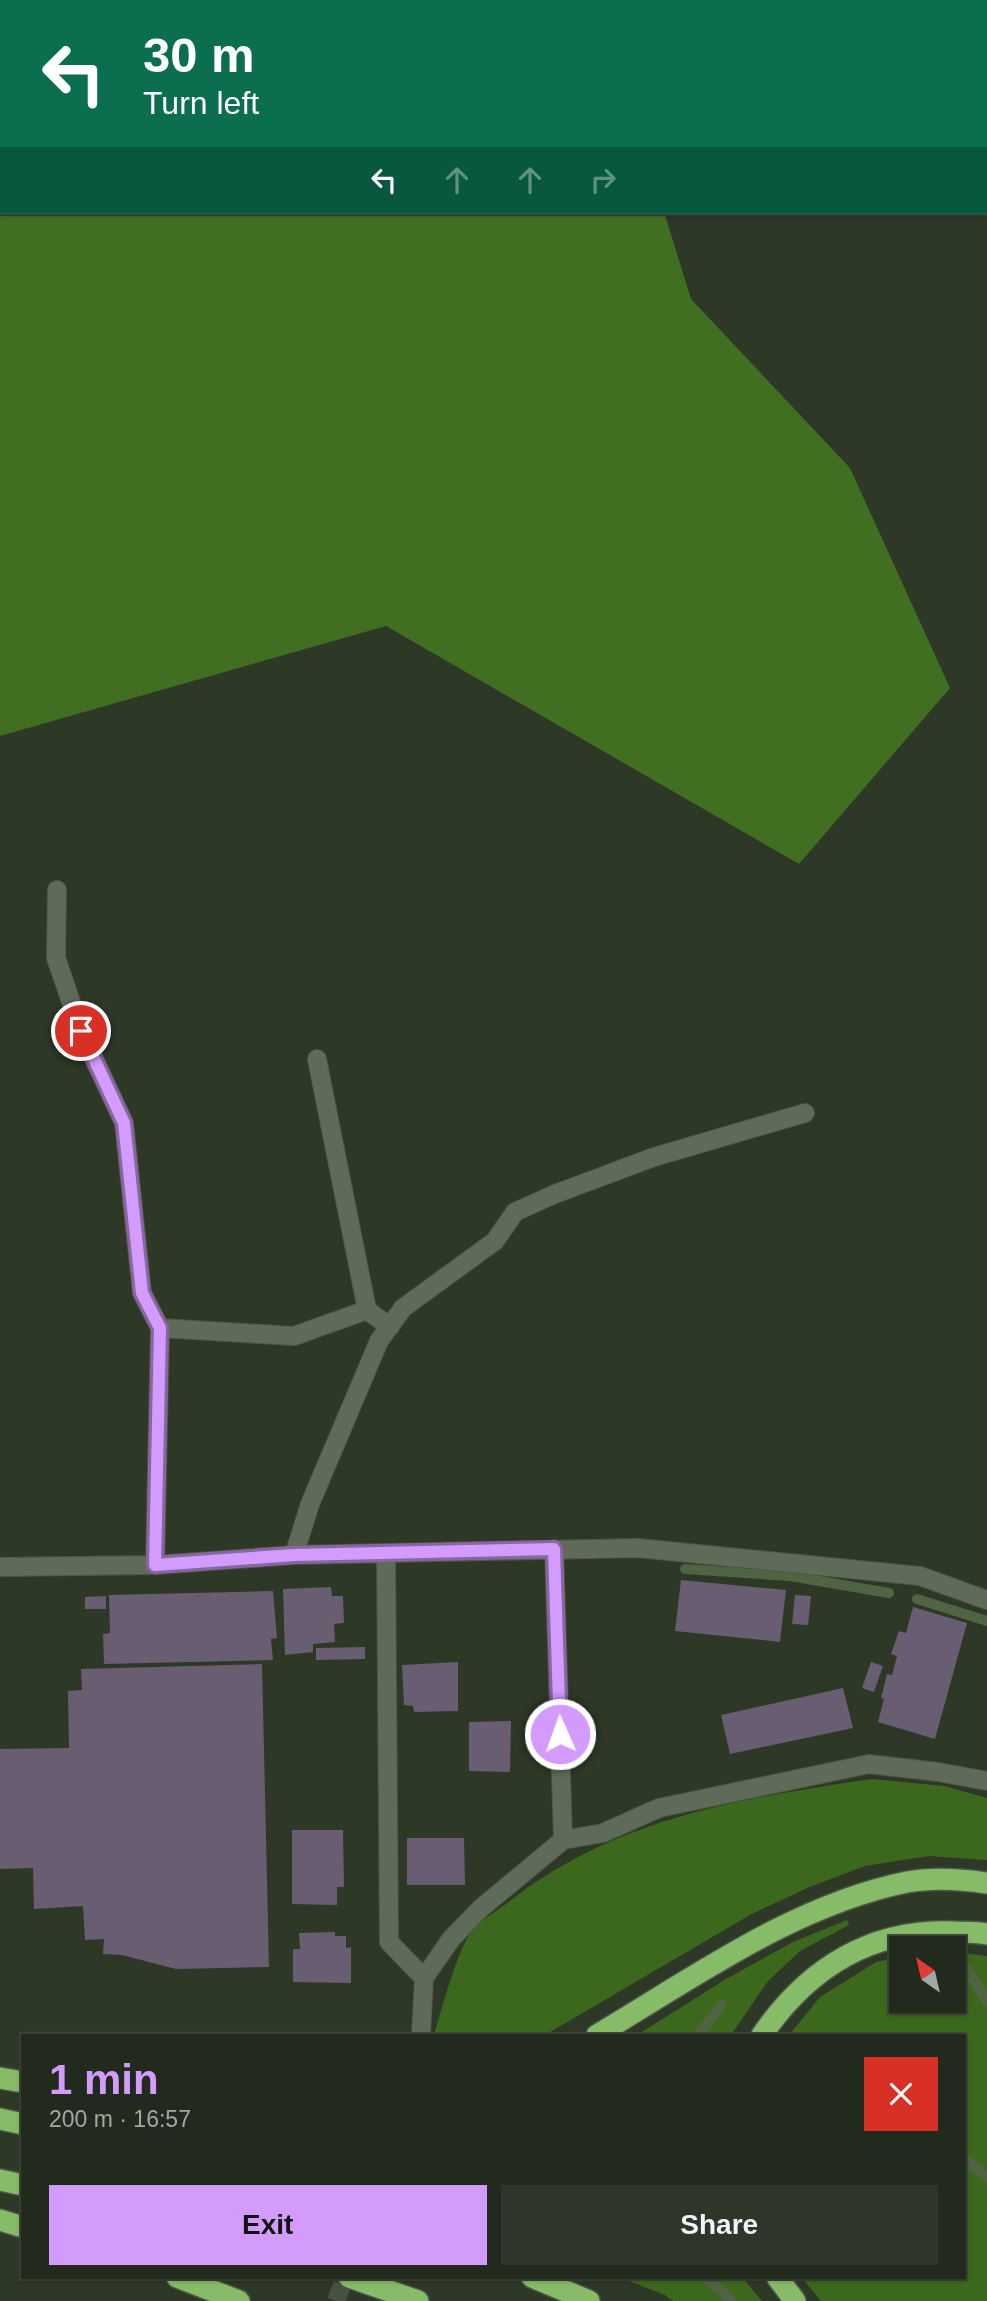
<!DOCTYPE html>
<html lang="en">
<head>
<meta charset="utf-8">
<style>
  body { margin:0; font-family:Helvetica,sans-serif; background:#2e362a; color:#f1f3f6; height:100vh; display:flex; flex-direction:column; font-size:26px; white-space:nowrap }
  * { box-sizing:border-box; margin:0 }
  p { font-size:23px; color:#a2a7a4 }
  .icon { flex:none; width:38px; height:38px; fill:none; stroke:currentColor; stroke-width:2; stroke-linecap:round; stroke-linejoin:round }
  .map { position:relative; flex:1; overflow:hidden }
  .panel { position:absolute; left:21px; top:2034px; width:945px; height:245px; display:flex; flex-direction:column; background:#222a1d; border-radius:0px; box-shadow:0 2px 5px #0004,0 0 0 2px #3f463b }
  .panel>* { flex:none }
  .banner { position:absolute; left:0px; top:0px; width:987px; height:214px; box-shadow:0 2px 5px #0004,0 0 0 2px #3f463b; background:#0b6e4f; color:#fff; overflow:hidden }
  .needle { width:46px; rotate:326deg }
  .buttons { position:absolute; left:889px; top:1936px; display:grid; gap:14px }
  .buttons a { display:grid; place-items:center; width:77px; height:77px; border-radius:0px; background:#222a1d; box-shadow:0 2px 5px #0004,0 0 0 2px #3f463b; font-size:35px }
  .pin { position:absolute; display:grid; place-items:center; width:60px; height:60px; color:#fff; margin:-30px; border:4px solid #fff; border-radius:50%; box-shadow:0 2px 7px #0007 }
  .me { position:absolute; width:77px; margin:-38px; rotate:358deg; stroke-linejoin:round; filter:drop-shadow(0 0 5px #0008) }
  .turn { display:flex; align-items:center; gap:24px; height:147px; padding:0 28px; font-size:32px }
  .turn .icon { width:91px; height:91px; stroke-width:2.5 }
  .turn b { display:block; font-size:49px; line-height:60px }
  .lanes { display:flex; align-items:center; height:66px; padding:0 28px; background:#0003; justify-content:center; gap:35px; direction:ltr }
  .lanes .off { opacity:.35 }
  .round { display:grid; place-items:center; flex:none; width:74px; height:74px; border-radius:0px; background:#2e362a }
  .summary { display:flex; align-items:center; justify-content:space-between; height:119px; padding:0 28px }
  h1 { font-size:42px; font-weight:700; line-height:52px; color:#d39cfc }
  .button { display:flex; gap:14px; margin-top:auto; padding:14px 28px }
  .button a { flex:1; height:80px; border-radius:0px; background:#d39cfc; color:#111; font-size:28px; font-weight:700; line-height:80px; text-align:center }
  .button a+a { background:#2e362a; color:#f1f3f6 }
  .map>svg:first-child { display:block }
  .green { fill:#3c681d }
  .forest { fill:#416f21 }
  .lines { fill:none; stroke-linecap:round; stroke-linejoin:round }
  .stream { stroke:#506343; stroke-width:10 }
  .building { fill:#685d71 }
  .minor-tunnel { stroke:#475241; stroke-width:18; stroke-dasharray:18 9; stroke-linecap:butt }
  .minor-casing { stroke:#4c5647; stroke-width:20 }
  .motorway-casing { stroke:#4c5647; stroke-width:24 }
  .minor { stroke:#5e6b58; stroke-width:18 }
  .motorway { stroke:#86bb68; stroke-width:21 }
  .route-casing { stroke:#8965a4; stroke-width:18 }
  .route { stroke:#d39cfc; stroke-width:12 }
</style>
</head>
<body>
<div class="map">
<svg width="987" height="2301" viewBox="0 0 987 2301">
  <rect width="100%" height="100%" fill="#2d3827"/>
  <path class="green" d="M872 1779 944 1786 987 1798V1860L929 1856 865 1866 807 1888 750 1915 545 2035H434C441 2012 458 1947 472 1931 482 1919 498 1910 510 1901 616 1818 742 1798 872 1779Z
    M847 1920 849 1925 800 1951 768 1981 731 2035H637L726 1979 793 1942Z
    M954 1952 987 1956V2301H821L801 2277H964V2035H789L820 1997 876 1962 901 1957V2000H954Z
    M619 2277H742L762 2301H673L665 2295Z"/>
  <path class="forest" d="M0 0H605L2 2V212H664L691 299 850 468 950 688 799 864 386 626 0 736Z"/>
  <g class="lines">
    <path class="stream" d="M685 1569 790 1576 889 1593
      M917 1599 987 1621
      M961 1959 987 2002
      M698 2035 722 2005
      M964 2157 987 2178
      M705 2277 732 2301"/>
  </g>
  <path class="building" d="M681 1580 786 1590 780 1642 675 1631Z
    M331 1587 332 1596H343L344 1623 334 1624 335 1642 313 1644V1652L285 1655 283 1589Z
    M273 1591 277 1638 271 1639 273 1660 104 1664 103 1634 110 1633 109 1595Z
    M795 1595 811 1596 808 1625 792 1624Z
    M106 1596V1609H85V1597Z
    M913 1607 967 1623 935 1739 878 1722 884 1699 881 1698 887 1674 892 1675 897 1656 891 1654 899 1631 906 1633Z
    M365 1647V1659L316 1660V1648Z
    M458 1662V1711L414 1712 413 1706 404 1705 402 1665Z
    M871 1662 883 1666 874 1692 862 1688Z
    M262 1664 269 1967 176 1969 122 1955 103 1954 104 1939 85 1940 83 1906 34 1909 33 1868 0 1869V1749L69 1748 68 1691 82 1690 81 1669Z
    M843 1688 853 1728 730 1754 721 1715Z
    M511 1721 510 1772 469 1771V1722Z
    M292 1830H343L344 1887H337V1905L292 1904Z
    M407 1838H464L465 1885H407Z
    M335 1932V1936H346V1948L351 1947V1983L293 1982V1949H300L299 1933Z"/>
  <g class="lines">
    <path class="minor-tunnel" d="M336 2301 345 2277"/>
    <defs>
      <path id="minor" d="M57 890 56 958 81 1031 124 1123 142 1293 160 1328 155 1565
        M317 1059 367 1310 390 1327
        M160 1328 294 1336 367 1310
        M554 1549 563 1840
        M386 1553 389 1942 424 1978
        M294 1555 310 1504 379 1341 403 1308 495 1241 515 1212 555 1194 654 1157 805 1113
        M0 1567 155 1565 294 1555 638 1548 920 1576 987 1600
        M421 2035 424 1978 451 1939 480 1909 563 1840 603 1833 659 1808 869 1764 938 1772 987 1781"/>
      <path id="motorway" d="M597 2035C695 1977 794 1905 907 1882 934 1877 961 1879 987 1883
        M762 2035C808 1968 872 1928 955 1932 966 1932 977 1932 987 1934
        M0 2078 23 2082
        M0 2119 23 2124
        M0 2180 23 2185
        M0 2220 23 2227
        M177 2277 239 2301
        M349 2277 418 2301
        M532 2277 589 2301
        M777 2277 795 2301"/>
    </defs>
    <use href="#minor" class="minor-casing"/>
    <use href="#motorway" class="motorway-casing"/>
    <use href="#minor" class="minor"/>
    <use href="#motorway" class="motorway"/>
  </g>
  <g class="lines">
    <defs>
      <path id="route" d="M81 1031 124 1123 142 1293 160 1328 155 1565 294 1555 554 1549 560 1734"/>
    </defs>
    <use href="#route" class="route-casing"/>
    <use href="#route" class="route"/>
  </g>
</svg>
<div class="buttons">
<a><svg class="needle" viewBox="-14 -14 28 28"><path d="M0-13l5 13h-10z" fill="#e53935"/><path d="M0 13l5-13h-10z" fill="#a2a7a4"/></svg></a>
</div>
<div class="pin" style="left:81px;top:1031px;background:#d93025"><svg class="icon" aria-label="arrive" viewBox="0 0 24 24"><path d="M6 21V4h12l-3 4 3 4H6"/></svg></div>
<svg class="me" style="left:560px;top:1734px" viewBox="-20 -20 40 40"><circle r="17" fill="#d39cfc" stroke="#fff" stroke-width="3"/><path d="M0-11L8 9 0 5-8 9z" fill="#fff"/></svg>
<div class="banner">
<div class="turn"><svg class="icon" aria-label="left" viewBox="0 0 24 24"><path d="M17 20v-9H6M10 6l-5 5 5 5"/></svg><div><b>30 m</b>Turn left</div></div>
<div class="lanes"><svg class="icon" aria-label="left" viewBox="0 0 24 24"><path d="M17 20v-9H6M10 6l-5 5 5 5"/></svg><svg class="icon off" aria-label="ahead" viewBox="0 0 24 24"><path d="M12 20V5M6 11l6-6 6 6"/></svg><svg class="icon off" aria-label="ahead" viewBox="0 0 24 24"><path d="M12 20V5M6 11l6-6 6 6"/></svg><svg class="icon off" aria-label="right" viewBox="0 0 24 24"><path d="M7 20v-9h11M14 6l5 5-5 5"/></svg></div>
</div>
<section class="panel">
<div class="summary"><div><h1>1 min</h1><p>200 m · 16:57</p></div><a class="round" style="background:#d93025;color:#fff"><svg class="icon" aria-label="close" viewBox="0 0 24 24"><path d="M6 6l12 12M18 6L6 18"/></svg></a></div>
<div class="button"><a>Exit</a><a>Share</a></div>
</section>
</div>
</body>
</html>
